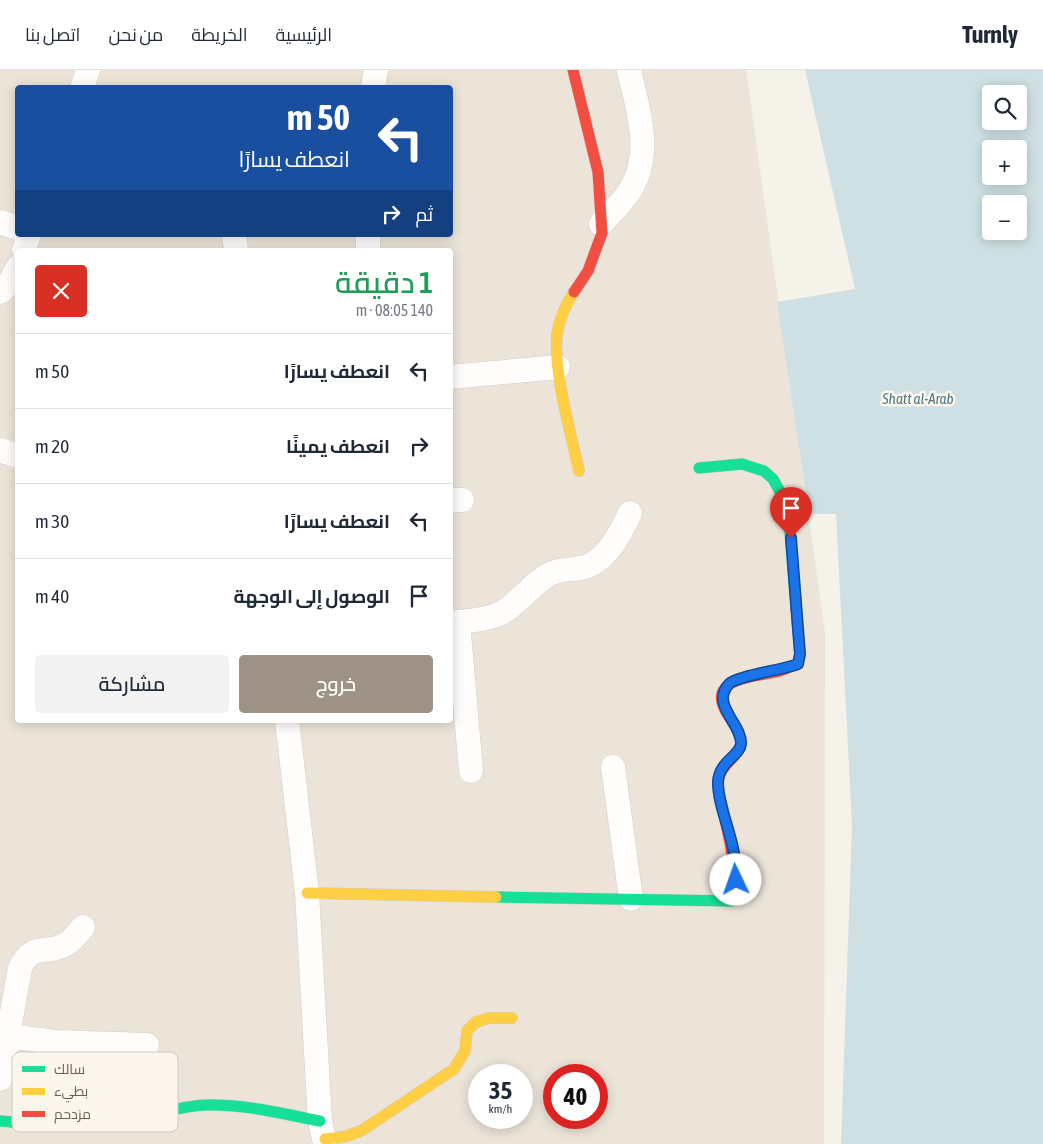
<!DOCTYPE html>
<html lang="ar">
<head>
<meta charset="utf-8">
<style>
  body { margin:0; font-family:"Asap Condensed",Cairo,sans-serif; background:#f2f2f3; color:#1f2937; direction:rtl; height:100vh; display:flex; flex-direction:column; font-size:19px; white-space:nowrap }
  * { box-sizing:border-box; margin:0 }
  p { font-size:16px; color:#747a83 }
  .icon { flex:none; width:28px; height:28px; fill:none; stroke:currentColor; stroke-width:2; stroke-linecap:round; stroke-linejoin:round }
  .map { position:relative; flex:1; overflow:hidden; direction:ltr }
  .panel { position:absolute; left:15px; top:178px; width:438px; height:475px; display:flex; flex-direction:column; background:#fff; border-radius:5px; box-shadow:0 2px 12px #0003; direction:rtl }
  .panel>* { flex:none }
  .top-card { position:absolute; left:15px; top:15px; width:438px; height:152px; border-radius:5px; box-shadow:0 2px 12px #0003; direction:rtl; background:#1a4fa0; color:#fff; overflow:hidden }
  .controls { position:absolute; left:982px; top:15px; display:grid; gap:10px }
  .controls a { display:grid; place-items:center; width:45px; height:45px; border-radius:5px; background:#fff; box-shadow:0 2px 12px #0003; font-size:25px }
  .speed { position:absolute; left:468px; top:994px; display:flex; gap:10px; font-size:25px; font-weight:700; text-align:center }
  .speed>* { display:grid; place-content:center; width:65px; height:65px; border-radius:50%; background:#fff; box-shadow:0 2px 12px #0003; line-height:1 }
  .speed small { font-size:12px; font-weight:400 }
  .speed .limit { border:8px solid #d22; background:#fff; color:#111 }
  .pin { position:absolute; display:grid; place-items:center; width:42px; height:42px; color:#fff; margin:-51px -21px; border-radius:50% 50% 50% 0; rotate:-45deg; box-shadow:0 0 5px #0007 }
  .pin .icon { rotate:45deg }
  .me { position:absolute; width:55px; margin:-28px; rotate:357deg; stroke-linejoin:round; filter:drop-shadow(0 0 4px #0008) }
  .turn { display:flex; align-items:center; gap:18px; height:105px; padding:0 20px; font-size:22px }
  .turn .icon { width:65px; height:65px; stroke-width:2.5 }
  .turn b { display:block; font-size:35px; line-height:42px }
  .then { display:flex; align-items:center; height:48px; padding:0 20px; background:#0003; gap:10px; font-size:19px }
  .round { display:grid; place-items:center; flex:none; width:52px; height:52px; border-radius:5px; background:#f2f2f3 }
  .head { display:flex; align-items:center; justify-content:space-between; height:85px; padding:0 20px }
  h1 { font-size:30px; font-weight:600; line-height:38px; color:#1e9e55 }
  .cta { display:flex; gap:10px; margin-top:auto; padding:10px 20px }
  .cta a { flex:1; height:58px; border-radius:5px; background:#9e9185; color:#fff; font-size:20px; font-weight:600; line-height:58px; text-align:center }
  .cta a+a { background:#f2f2f3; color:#1f2937 }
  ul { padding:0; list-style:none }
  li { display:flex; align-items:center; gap:15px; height:75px; padding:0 20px; border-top:1px solid #e0e1e3 }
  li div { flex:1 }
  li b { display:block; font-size:19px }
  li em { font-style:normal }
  header { display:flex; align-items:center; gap:30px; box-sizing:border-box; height:70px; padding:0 25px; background:#fff; border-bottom:1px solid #e0e1e3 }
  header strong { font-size:24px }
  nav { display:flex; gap:28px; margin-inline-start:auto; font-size:18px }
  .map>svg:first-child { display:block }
  .residential { fill:#ece4d8; fill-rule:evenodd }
  .water { fill:#cee0e3; fill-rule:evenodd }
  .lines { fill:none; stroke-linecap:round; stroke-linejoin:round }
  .street-casing { stroke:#d3cec7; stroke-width:25 }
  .fast-casing { stroke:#d3cec7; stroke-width:12 }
  .slow-casing { stroke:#d3cec7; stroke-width:12 }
  .jam-casing { stroke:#d3cec7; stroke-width:12 }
  .street { stroke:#fefdfc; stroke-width:24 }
  .fast { stroke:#16e098; stroke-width:11 }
  .slow { stroke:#ffcf43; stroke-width:11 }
  .jam { stroke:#f24e42; stroke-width:11 }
  .route-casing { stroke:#114b97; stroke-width:12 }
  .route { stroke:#1a73e8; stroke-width:9 }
  .labels { text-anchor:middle; stroke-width:5; stroke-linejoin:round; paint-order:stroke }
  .water-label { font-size:15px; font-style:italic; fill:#4f7886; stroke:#fcf7ec }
  .key { fill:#fcf7ec; stroke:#d2c9bd; stroke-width:1 }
  .key-label { font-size:14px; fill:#6f5d4f }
</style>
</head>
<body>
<header>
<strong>Turnly</strong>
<nav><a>الرئيسية</a><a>الخريطة</a><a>من نحن</a><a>اتصل بنا</a></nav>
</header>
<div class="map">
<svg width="1043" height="1074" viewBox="0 0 1043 1074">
  <rect width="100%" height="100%" fill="#f5f2ea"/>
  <path class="residential" d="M0 0H746L825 563 824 1074H0ZM18 18H450V165H18ZM18 180H450V650H18ZM479 1005H521V1048H479ZM554 1005H596V1048H554Z"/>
  <path class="water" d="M805 0H1043V1074H841L852 755 836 444H809L777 232 855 219ZM991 24H1019V51H991ZM991 79H1019V106H991ZM991 134H1019V161H991Z"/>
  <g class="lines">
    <defs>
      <path id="street" d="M82 18 88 0
        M373 18 376 0
        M0 152 18 158
        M601 154C610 144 622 133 629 122 654 84 638 40 629 0
        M234 165 236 180
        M24 180 29 165
        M368 180V165
        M0 222 9 214 18 197
        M450 307 558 297
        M0 380 18 386
        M450 430H462
        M458 552 471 701
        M450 553C470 550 492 551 509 538 523 528 534 512 550 504 563 497 576 501 588 496 609 487 621 462 630 443
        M287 650 307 823 320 1051 324 1069
        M613 697 631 829
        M8 966 55 972 147 975
        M0 1009 20 898C33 871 46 886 66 874 73 870 78 863 83 857"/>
      <path id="fast" d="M699 398 742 394 764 401 773 409 788 436 796 539
        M496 827 731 831 733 819
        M0 1051C39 1054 79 1059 118 1052 148 1047 176 1036 207 1035 245 1034 283 1044 320 1051"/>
      <path id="slow" d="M574 222C566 234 559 250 557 265 553 301 571 363 579 401
        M307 823 496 827
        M325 1069 344 1067 361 1061 454 999 465 981 467 961 476 952 489 948H512"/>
      <path id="jam" d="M573 0 598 102 602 163 588 201 574 222
        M733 819C736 793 729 770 724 744 722 734 717 722 718 711 720 694 740 687 741 672 741 660 729 649 724 638 709 606 763 606 780 601 786 599 792 596 798 594L800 584 796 539"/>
    </defs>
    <use href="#street" class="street-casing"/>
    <use href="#fast" class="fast-casing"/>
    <use href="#slow" class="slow-casing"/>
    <use href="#jam" class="jam-casing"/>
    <use href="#street" class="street"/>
    <use href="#fast" class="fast"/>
    <use href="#slow" class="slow"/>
    <use href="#jam" class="jam"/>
  </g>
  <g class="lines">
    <defs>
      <path id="route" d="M736 810C735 801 735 791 734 783 730 759 718 735 718 712 719 691 740 686 741 674 742 653 710 635 729 614 736 606 783 600 798 594L800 584 791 468"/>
    </defs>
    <use href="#route" class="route-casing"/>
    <use href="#route" class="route"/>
  </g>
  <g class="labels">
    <g class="water-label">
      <text x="918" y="334">Shatt al-Arab</text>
    </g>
  </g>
  <rect x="12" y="982" width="166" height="80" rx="8" class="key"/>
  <rect x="22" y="996" width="23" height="6" fill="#16e098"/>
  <rect x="22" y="1018" width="23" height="7" fill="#ffcf43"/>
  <rect x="22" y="1041" width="23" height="6" fill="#f24e42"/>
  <g class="key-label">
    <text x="54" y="1004">سالك</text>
    <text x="54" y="1026">بطيء</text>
    <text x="54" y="1049">مزدحم</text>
  </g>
</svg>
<div class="controls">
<a><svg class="icon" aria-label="search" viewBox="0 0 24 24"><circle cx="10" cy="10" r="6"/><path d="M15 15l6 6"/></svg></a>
<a>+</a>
<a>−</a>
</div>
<div class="speed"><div>35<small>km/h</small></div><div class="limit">40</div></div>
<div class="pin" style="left:791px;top:468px;background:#d93025"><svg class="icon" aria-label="arrive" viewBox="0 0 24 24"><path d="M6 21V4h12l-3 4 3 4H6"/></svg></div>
<svg class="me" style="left:736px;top:810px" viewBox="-20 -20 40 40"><circle r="19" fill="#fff"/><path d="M0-13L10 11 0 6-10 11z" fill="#1a73e8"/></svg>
<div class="top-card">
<div class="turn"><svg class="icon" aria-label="left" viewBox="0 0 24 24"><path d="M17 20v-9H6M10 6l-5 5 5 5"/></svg><div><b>50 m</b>انعطف يسارًا</div></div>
<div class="then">ثم<svg class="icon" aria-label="right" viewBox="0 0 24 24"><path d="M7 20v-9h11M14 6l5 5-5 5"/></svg></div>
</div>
<section class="panel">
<div class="head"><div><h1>1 دقيقة</h1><p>140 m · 08:05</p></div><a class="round" style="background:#d93025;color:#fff"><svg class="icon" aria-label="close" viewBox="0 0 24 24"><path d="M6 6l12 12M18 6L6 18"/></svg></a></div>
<ul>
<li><svg class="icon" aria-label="left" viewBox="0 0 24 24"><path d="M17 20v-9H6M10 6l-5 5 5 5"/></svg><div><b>انعطف يسارًا</b></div><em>50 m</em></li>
<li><svg class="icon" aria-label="right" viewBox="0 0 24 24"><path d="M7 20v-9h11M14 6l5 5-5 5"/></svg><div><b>انعطف يمينًا</b></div><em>20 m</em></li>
<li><svg class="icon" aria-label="left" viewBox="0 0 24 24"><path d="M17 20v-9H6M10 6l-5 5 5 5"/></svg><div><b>انعطف يسارًا</b></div><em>30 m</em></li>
<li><svg class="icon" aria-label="arrive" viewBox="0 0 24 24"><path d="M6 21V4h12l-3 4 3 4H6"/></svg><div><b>الوصول إلى الوجهة</b></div><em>40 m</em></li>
</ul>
<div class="cta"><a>خروج</a><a>مشاركة</a></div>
</section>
</div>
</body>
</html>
